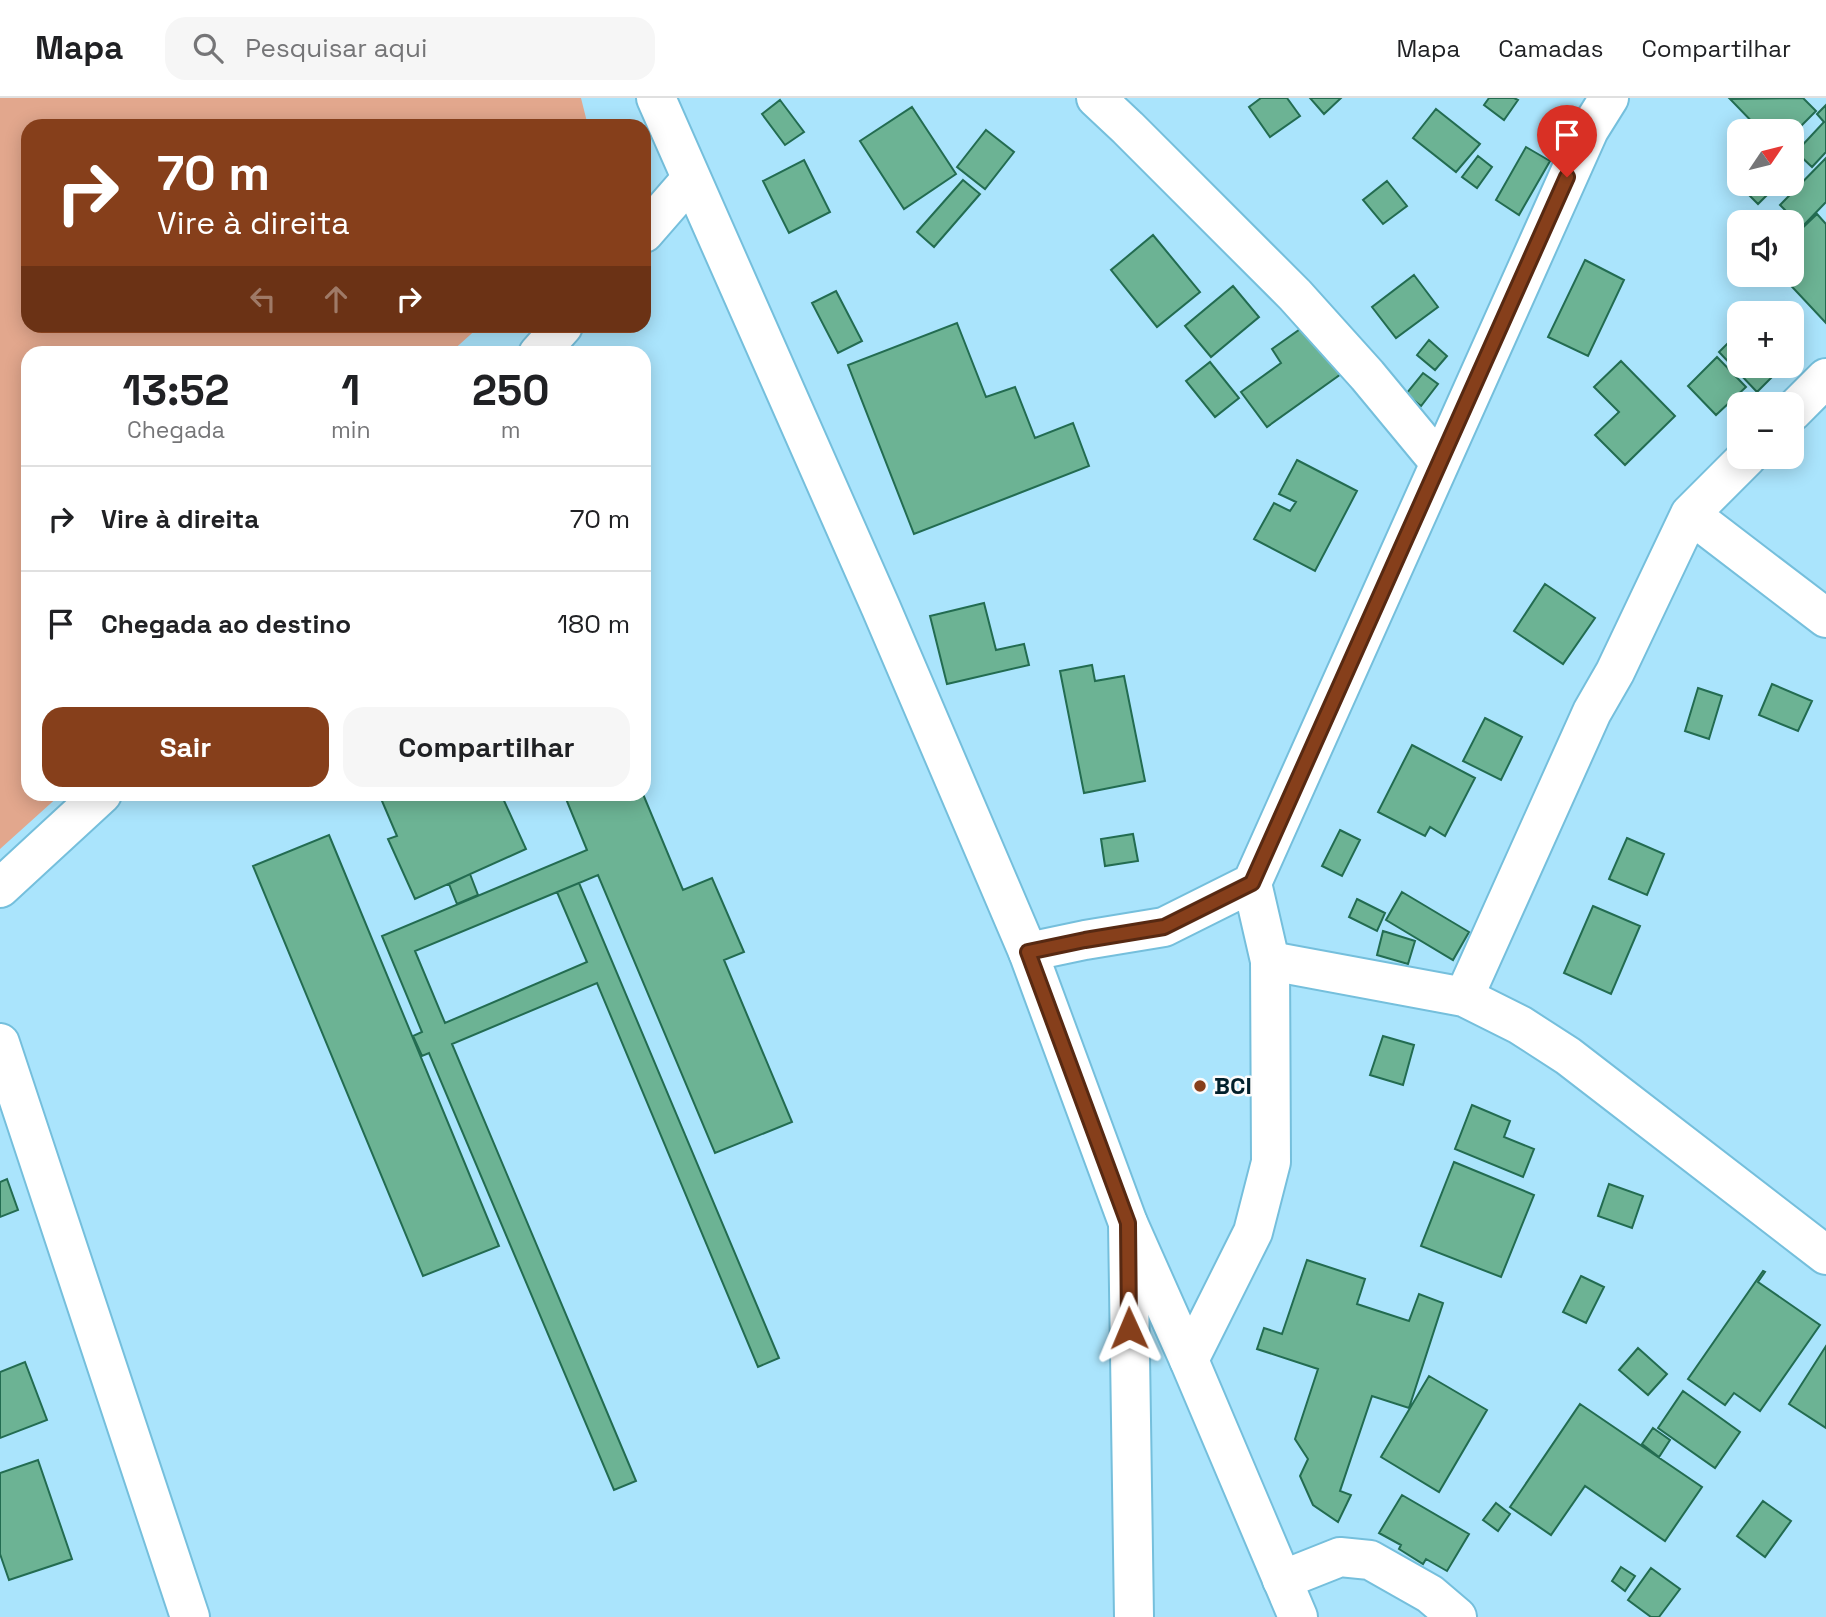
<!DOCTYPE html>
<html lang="pt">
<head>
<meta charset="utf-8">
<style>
  body { margin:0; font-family:"Space Grotesk",sans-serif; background:#f6f6f6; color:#202124; height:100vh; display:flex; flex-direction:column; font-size:26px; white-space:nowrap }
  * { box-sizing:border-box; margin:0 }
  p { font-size:23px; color:#757577 }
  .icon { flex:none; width:38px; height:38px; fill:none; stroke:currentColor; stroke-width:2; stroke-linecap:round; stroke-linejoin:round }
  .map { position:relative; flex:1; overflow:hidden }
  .details { position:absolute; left:21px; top:248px; width:630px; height:455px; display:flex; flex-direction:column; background:#fff; border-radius:21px; box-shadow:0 4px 18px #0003 }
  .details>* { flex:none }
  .hud { position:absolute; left:21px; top:21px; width:630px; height:214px; border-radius:21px; box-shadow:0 4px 18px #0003; background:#863f1b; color:#fff; overflow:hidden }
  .needle { width:46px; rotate:55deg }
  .controls { position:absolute; left:1727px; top:21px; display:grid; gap:14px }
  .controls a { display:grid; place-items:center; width:77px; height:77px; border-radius:14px; background:#fff; box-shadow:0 4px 18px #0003; font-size:35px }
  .pin { position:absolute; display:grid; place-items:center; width:60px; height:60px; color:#fff; margin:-72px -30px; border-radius:50% 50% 50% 0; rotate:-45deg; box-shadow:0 0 7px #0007 }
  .pin .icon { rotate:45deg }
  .me { position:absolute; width:77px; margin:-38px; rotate:359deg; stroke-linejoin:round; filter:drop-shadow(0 0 5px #0008) }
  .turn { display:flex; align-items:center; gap:24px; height:147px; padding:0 21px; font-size:32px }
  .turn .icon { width:91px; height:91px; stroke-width:2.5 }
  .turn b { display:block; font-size:49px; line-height:60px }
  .lanes { display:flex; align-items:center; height:66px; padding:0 21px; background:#0003; justify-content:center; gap:35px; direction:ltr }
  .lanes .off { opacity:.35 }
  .eta { display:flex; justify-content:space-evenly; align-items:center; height:119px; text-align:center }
  .eta b { font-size:42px; font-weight:600; line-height:49px }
  .button { display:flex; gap:14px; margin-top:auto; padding:14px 21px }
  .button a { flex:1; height:80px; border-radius:21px; background:#863f1b; color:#fff; font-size:28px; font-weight:600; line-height:80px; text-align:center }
  .button a+a { background:#f6f6f6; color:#202124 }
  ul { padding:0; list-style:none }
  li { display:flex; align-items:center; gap:21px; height:105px; padding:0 21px; border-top:2px solid #e0e0e0 }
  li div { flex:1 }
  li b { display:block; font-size:26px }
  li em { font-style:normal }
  header { display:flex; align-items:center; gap:42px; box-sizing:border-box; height:98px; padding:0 35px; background:#fff; border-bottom:2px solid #e0e0e0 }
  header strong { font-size:33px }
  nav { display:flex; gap:38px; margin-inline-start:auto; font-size:24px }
  .search { width:490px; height:63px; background:#f6f6f6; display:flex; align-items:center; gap:18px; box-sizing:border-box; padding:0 24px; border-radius:21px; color:#757577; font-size:26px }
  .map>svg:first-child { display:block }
  .green { fill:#e2a78d }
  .building { fill:#6cb394; stroke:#236c51; stroke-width:2; fill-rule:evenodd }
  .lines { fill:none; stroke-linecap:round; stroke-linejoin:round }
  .street-casing { stroke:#75bfdc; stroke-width:42 }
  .secondary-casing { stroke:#75bfdc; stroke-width:42 }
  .highway-casing { stroke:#75bfdc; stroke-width:42 }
  .street { stroke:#fff; stroke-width:38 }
  .secondary { stroke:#fff; stroke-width:38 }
  .highway { stroke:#fff; stroke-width:38 }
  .route-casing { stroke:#572912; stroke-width:18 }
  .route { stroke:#863f1b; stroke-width:12 }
  .poi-dot { fill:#863f1b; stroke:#fbfbfb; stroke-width:2.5 }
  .labels { text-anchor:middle; stroke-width:5; stroke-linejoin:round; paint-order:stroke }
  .poi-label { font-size:24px; font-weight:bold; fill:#01202b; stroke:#fbfbfb; text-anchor:start }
</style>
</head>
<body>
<header>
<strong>Mapa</strong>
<div class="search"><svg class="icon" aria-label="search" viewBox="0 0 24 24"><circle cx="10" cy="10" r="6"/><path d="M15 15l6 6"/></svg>Pesquisar aqui</div>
<nav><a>Mapa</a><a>Camadas</a><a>Compartilhar</a></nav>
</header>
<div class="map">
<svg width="1826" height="1519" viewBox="0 0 1826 1519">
  <rect width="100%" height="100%" fill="#aae4fc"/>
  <path class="green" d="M0 0H581L588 28H28V228H480L450 255 28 256V696L60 697 0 751Z"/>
  <path class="building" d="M1261 0H1287L1300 18 1270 39 1249 9Z
    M1310 0H1341L1324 16Z
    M1489 0H1514L1518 2 1504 22 1484 7Z
    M1803 0 1816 13 1792 37V33H1761L1730 1Z
    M780 2 804 34 785 47 762 16Z
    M1826 7V54L1812 69 1796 54 1824 24 1817 16Z
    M912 9 956 76 904 111 860 43Z
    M1436 11 1480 46 1456 74 1413 40Z
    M986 32 1014 54 985 91 957 69Z
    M1526 49 1550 63 1519 117 1496 102Z
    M1478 58 1492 69 1477 90 1462 79Z
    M1826 60V104L1802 129 1780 107Z
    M804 62 830 114 789 135 763 83Z
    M963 82 980 96 934 149 917 134Z
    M1387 83 1407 108 1383 126 1363 102Z
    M1740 83V86H1778L1758 106 1737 85Z
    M1817 116 1826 126V225L1781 177H1792V140Z
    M1153 137 1200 194 1157 229 1111 172Z
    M1585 162 1624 182 1588 258 1548 239Z
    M1414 177 1438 209 1396 240 1372 209Z
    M1233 188 1259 219 1211 259 1185 228Z
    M836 193 862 243 838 255 812 205Z
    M957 225 986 299 1015 289 1035 340 1073 325 1089 368 914 436 848 267Z
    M1306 227 1341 276 1267 329 1241 294 1281 265 1272 251Z
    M1735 238 1740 242V268H1765L1774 277 1757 294 1719 254Z
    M1429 242 1447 258 1435 272 1417 257Z
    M1717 259 1746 289 1716 317 1688 288Z
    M1621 263 1675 318 1625 367 1595 337 1619 314 1594 289Z
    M1210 264 1239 300 1215 319 1186 283Z
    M1423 275 1438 286 1421 308 1406 296Z
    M1297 362 1357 393 1315 473 1254 441 1274 405 1290 413 1296 404 1279 396Z
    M1545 486 1595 520 1563 566 1514 533Z
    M984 505 996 552 1024 546 1029 567 947 586 930 518Z
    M1092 567 1095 583 1124 578 1145 683 1084 695 1060 573Z
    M1772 586 1812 603 1798 633 1759 617Z
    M1698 590 1722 598 1709 641 1685 633Z
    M1485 620 1522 639 1501 682 1463 663Z
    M1412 647 1475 680 1445 738 1430 729 1425 738 1378 714Z
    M379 696H501L526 751 415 801 388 741 397 738Z
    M564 696H643L683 792 712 780 744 854 724 862 792 1024 715 1055 598 777 579 785 779 1260 758 1269 597 885 452 946 636 1383 614 1392 429 955 422 958 413 938 422 934 382 838 587 752ZM579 785 557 794 587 864 445 925 415 853Z
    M1340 732 1360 742 1342 778 1322 768Z
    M1133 736 1138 763 1105 768 1101 741Z
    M329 737 499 1148 423 1178 253 768Z
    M1627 740 1664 756 1647 797 1609 781Z
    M470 776 478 797 457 806 449 786Z
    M1402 794 1469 834 1453 862 1386 822Z
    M1357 801 1385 815 1377 833 1349 819Z
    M1593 808 1640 828 1611 896 1564 875Z
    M1383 833 1415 843 1408 866 1377 857Z
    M1383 938 1414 947 1403 987 1370 977Z
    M1472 1007 1510 1023 1504 1039 1534 1051 1523 1079 1455 1051Z
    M1454 1064 1534 1097 1501 1179 1421 1148Z
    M7 1081 18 1112 0 1119V1084Z
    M1609 1086 1643 1098 1632 1130 1598 1118Z
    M1307 1162 1365 1181 1357 1206 1409 1223 1419 1196 1443 1205 1409 1310 1372 1298 1340 1393 1351 1397 1338 1424 1313 1407 1300 1378 1308 1361 1295 1341 1318 1271 1257 1251 1264 1230 1282 1236Z
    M1763 1173 1765 1174 1758 1184 1820 1227 1760 1313 1734 1295 1725 1307 1688 1281Z
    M1581 1178 1604 1189 1586 1225 1563 1214Z
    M1826 1248V1330L1789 1306Z
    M1638 1250 1667 1276 1648 1297 1619 1272Z
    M25 1264 47 1322 0 1340V1274Z
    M1429 1278 1487 1312 1439 1394 1381 1359Z
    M1683 1293 1740 1334 1715 1370 1658 1330Z
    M1580 1306 1702 1389 1665 1443 1585 1388 1551 1437 1510 1409Z
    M1653 1330 1670 1342 1659 1359 1642 1346Z
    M38 1362 72 1461 9 1482 0 1456V1375Z
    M1402 1397 1469 1436 1447 1473 1426 1461 1423 1466 1399 1451 1401 1447 1379 1435Z
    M1763 1403 1791 1423 1765 1459 1737 1438Z
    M1496 1405 1510 1416 1498 1433 1483 1422Z
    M1621 1469 1635 1478 1625 1493 1612 1483Z
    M1651 1470 1680 1491 1659 1519H1651L1628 1502Z"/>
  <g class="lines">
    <defs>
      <path id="street" d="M1096 0 1128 30 1295 197 1367 277 1439 364
        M644 135 691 81
        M538 256 563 228
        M1792 314 1826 280
        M1690 416 1826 520
        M0 790 102 696
        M1270 863 1464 899 1520 927 1568 958 1826 1157
        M1464 899 1592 614 1615 574 1690 416 1747 359
        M0 945 190 1519
        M1282 1482 1340 1459 1370 1462 1430 1496 1457 1519"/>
      <path id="secondary" d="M1028 854 1085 842 1164 829 1252 785
        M1128 1125 1134 1519
        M1189 1262 1253 1134 1271 1064 1270 863 1252 785 1589 32 1609 0"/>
      <path id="highway" d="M656 0 881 510 1028 854 1128 1125 1189 1262 1298 1519"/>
    </defs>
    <use href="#street" class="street-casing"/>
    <use href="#secondary" class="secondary-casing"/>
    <use href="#highway" class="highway-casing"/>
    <use href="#street" class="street"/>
    <use href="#secondary" class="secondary"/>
    <use href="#highway" class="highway"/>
  </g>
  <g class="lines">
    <defs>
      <path id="route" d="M1129 1230 1128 1125 1028 854 1085 842 1164 829 1252 785 1567 79"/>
    </defs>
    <use href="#route" class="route-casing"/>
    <use href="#route" class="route"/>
  </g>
  <circle class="poi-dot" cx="1200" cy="988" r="7"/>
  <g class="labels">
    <g class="poi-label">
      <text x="1214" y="996">BCI</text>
    </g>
  </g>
</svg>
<div class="controls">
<a><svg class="needle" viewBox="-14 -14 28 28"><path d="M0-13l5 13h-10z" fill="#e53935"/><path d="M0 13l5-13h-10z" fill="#757577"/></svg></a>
<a><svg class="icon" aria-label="sound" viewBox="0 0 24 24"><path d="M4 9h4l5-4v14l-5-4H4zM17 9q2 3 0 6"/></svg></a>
<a>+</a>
<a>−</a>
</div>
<div class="pin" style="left:1567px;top:79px;background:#d93025"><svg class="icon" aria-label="arrive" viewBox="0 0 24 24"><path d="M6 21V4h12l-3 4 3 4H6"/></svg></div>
<svg class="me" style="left:1129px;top:1230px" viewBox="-20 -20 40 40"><path d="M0-17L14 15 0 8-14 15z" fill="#863f1b" stroke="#fff" stroke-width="4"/></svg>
<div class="hud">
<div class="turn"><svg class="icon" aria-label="right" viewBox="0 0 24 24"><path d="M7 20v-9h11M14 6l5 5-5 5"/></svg><div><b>70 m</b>Vire à direita</div></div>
<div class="lanes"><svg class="icon off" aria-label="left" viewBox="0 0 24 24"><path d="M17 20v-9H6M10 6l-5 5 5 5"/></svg><svg class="icon off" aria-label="ahead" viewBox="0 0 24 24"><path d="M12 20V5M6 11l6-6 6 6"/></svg><svg class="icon" aria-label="right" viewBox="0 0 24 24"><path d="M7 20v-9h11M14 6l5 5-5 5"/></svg></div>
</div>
<section class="details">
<div class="eta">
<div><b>13:52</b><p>Chegada</p></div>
<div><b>1</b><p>min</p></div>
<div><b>250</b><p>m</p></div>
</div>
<ul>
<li><svg class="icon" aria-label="right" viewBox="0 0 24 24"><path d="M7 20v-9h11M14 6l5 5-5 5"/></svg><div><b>Vire à direita</b></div><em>70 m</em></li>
<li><svg class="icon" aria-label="arrive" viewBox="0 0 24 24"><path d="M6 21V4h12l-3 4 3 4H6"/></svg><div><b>Chegada ao destino</b></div><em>180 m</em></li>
</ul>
<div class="button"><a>Sair</a><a>Compartilhar</a></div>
</section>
</div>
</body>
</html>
